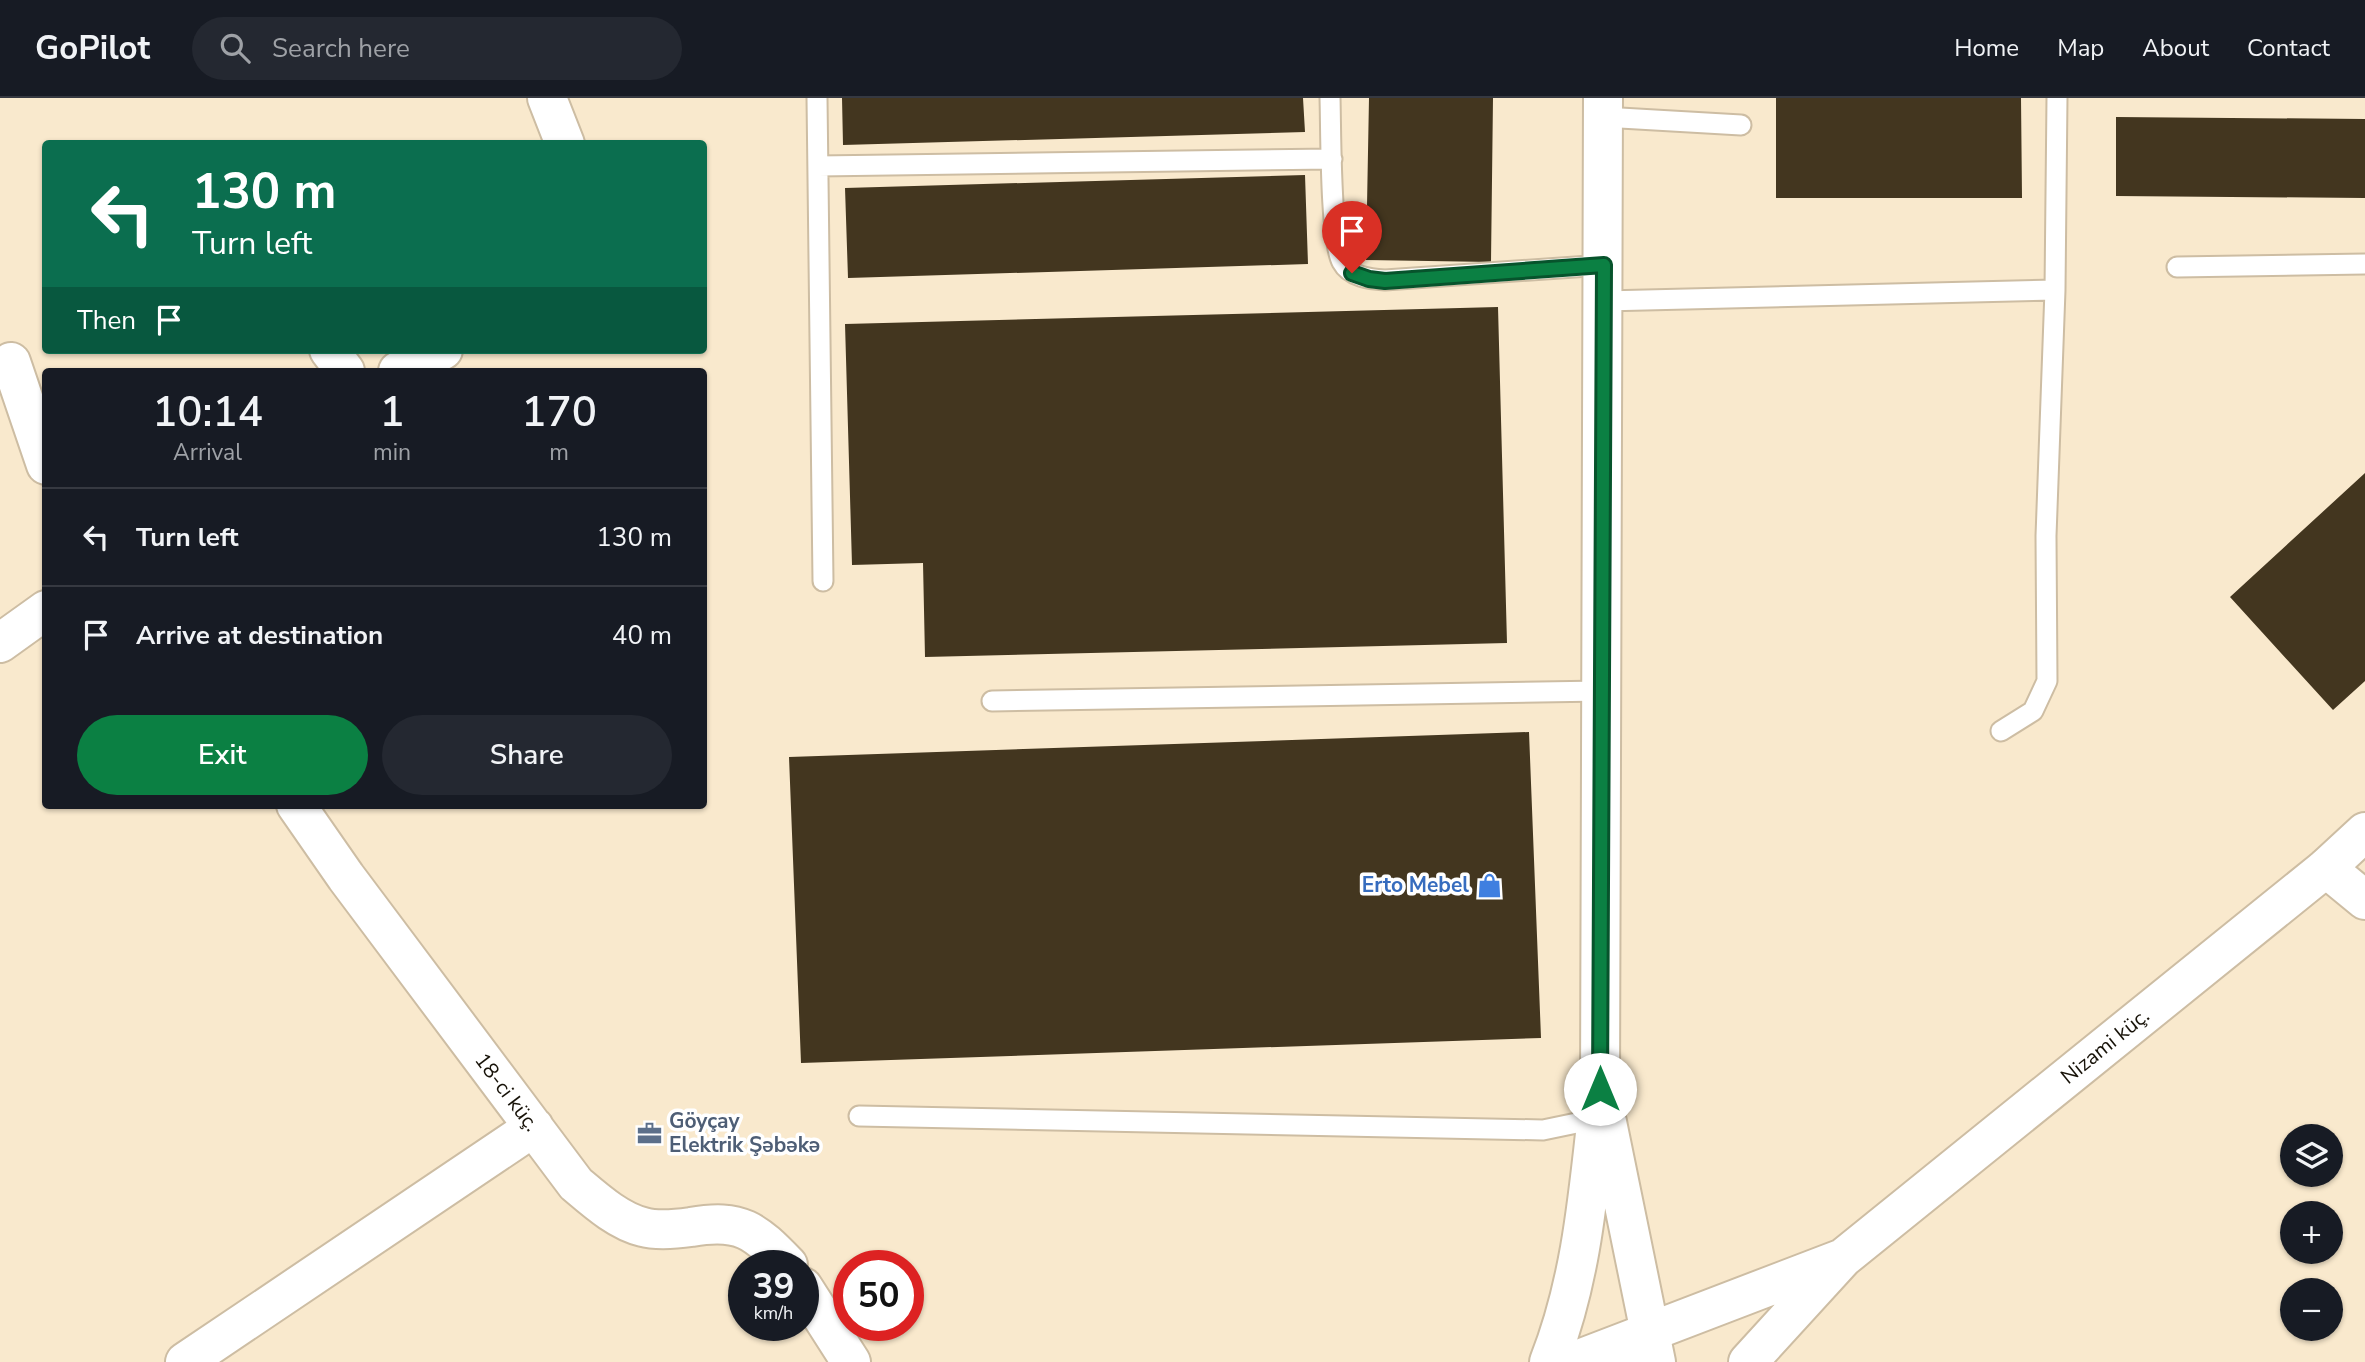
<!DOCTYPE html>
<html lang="en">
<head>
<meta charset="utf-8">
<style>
  body { margin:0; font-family:"Nunito Sans",sans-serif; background:#242831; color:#f1f3f6; height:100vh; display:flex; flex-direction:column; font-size:26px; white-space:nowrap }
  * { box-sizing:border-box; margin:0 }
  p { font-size:23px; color:#9ea1a6 }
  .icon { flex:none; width:38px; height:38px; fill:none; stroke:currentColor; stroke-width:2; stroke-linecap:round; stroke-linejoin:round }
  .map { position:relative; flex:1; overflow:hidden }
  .details { position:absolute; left:42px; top:270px; width:665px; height:441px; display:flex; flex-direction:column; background:#171b24; border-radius:7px; box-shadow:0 2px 5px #0004 }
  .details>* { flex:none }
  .banner { position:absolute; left:42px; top:42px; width:665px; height:214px; border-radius:7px; box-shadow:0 2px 5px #0004; background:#0b6e4f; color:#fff; overflow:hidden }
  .tools { position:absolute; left:2280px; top:1026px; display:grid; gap:14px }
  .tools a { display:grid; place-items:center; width:63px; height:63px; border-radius:50%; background:#171b24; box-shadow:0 2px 5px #0004; font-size:35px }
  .speed { position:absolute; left:728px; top:1152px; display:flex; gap:14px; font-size:35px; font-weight:700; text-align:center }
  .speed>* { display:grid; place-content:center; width:91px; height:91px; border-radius:50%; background:#171b24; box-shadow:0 2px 5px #0004; line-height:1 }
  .speed small { font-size:18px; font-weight:400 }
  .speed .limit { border:10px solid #d22; background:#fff; color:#111 }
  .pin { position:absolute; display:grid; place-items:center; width:60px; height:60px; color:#fff; margin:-72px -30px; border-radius:50% 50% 50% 0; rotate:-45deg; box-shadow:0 0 7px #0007 }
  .pin .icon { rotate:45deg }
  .me { position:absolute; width:77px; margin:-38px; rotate:0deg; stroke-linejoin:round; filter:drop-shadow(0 0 5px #0008) }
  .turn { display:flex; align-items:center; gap:24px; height:147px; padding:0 35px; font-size:32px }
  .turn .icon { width:91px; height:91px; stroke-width:2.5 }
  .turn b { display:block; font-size:49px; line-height:60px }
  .then { display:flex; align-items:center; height:66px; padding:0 35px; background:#0003; gap:14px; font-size:26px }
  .eta { display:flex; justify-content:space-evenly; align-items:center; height:119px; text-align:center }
  .eta b { font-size:42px; font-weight:600; line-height:49px }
  .cta { display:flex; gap:14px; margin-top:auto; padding:14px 35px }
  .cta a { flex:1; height:80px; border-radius:42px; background:#0b8043; color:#fff; font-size:28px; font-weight:600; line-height:80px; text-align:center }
  .cta a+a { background:#242831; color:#f1f3f6 }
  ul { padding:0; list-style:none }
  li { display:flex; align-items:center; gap:21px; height:98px; padding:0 35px; border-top:2px solid #363941 }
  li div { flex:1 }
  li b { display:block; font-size:26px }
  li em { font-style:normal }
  header { display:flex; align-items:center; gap:42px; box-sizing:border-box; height:98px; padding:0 35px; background:#171b24; border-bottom:2px solid #363941 }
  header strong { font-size:33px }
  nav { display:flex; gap:38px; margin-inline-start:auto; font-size:24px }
  .search { width:490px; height:63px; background:#242831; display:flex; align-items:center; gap:18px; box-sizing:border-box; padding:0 24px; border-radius:38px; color:#9ea1a6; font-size:26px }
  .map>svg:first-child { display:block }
  .building { fill:#43361f }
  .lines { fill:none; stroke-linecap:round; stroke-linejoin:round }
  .service-casing { stroke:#cdbda3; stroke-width:23 }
  .minor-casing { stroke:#cdbda3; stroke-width:42 }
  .tertiary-casing { stroke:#cdbda3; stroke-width:42 }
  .secondary-casing { stroke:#cdbda3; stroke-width:42 }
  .service { stroke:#fff; stroke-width:19 }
  .minor { stroke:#fff; stroke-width:38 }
  .tertiary { stroke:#fff; stroke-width:38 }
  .secondary { stroke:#fff; stroke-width:38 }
  .route-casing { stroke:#07532c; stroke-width:18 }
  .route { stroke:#0b8043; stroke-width:12 }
  .labels { text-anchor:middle; stroke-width:7; stroke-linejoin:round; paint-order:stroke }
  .shop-label { font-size:21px; font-weight:bold; fill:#366cbe; stroke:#fff; text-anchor:end }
  .street-label { font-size:21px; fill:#171208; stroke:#fff }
  .service-label { font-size:21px; font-weight:bold; fill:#4e5e75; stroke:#fff; text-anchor:start }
</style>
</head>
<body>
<header>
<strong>GoPilot</strong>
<div class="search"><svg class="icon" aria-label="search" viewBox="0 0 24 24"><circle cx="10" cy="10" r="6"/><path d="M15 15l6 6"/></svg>Search here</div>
<nav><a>Home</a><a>Map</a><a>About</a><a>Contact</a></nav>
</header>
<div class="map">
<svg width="2365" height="1264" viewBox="0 0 2365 1264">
  <rect width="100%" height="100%" fill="#f9e9cd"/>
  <path class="building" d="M842 0H1303L1305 34 843 47Z
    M1369 0H1493L1491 164 1366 162Z
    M1776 0H2021L2022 100H1776Z
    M2116 19 2365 21V100L2116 98Z
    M1305 77 1308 166 848 180 845 90Z
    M1498 209 1507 545 925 559 923 465 852 467 845 226Z
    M2365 375V583L2333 612 2230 499Z
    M1529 634 1541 940 801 965 789 659Z"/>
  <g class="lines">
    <defs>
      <path id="service" d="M817 0 823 483
        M1330 0C1331 31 1330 142 1342 164 1350 179 1370 181 1385 182L1604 167
        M1603 19 1741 27
        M818 68 1332 61
        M2177 169 2365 166
        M1604 203 2055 192
        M992 603 1602 593
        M2001 633 2033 613 2047 583 2046 438 2055 192 2057 0
        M859 1018 1543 1032 1596 1021"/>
      <path id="minor" d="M547 0 565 46
        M329 252 345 273
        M11 264 46 367
        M398 273 443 252
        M0 545 46 512
        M296 707 346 779 576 1086C595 1102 618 1123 643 1129 657 1133 677 1131 691 1129 741 1120 755 1133 788 1167
        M2326 770 2365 802
        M803 1189 851 1264
        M185 1264 534 1029"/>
      <path id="tertiary" d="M1843 1160 2326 770 2365 734
        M1574 1263 1843 1160 1748 1264"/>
      <path id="secondary" d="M1607 1024 1656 1264
        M1549 1264C1584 1175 1589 1084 1600 991L1603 0
        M1572 1264 1595 1260 1621 1264"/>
    </defs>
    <use href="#service" class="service-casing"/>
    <use href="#minor" class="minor-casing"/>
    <use href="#tertiary" class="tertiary-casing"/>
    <use href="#secondary" class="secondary-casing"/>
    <use href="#service" class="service"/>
    <use href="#minor" class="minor"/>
    <use href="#tertiary" class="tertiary"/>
    <use href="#secondary" class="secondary"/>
  </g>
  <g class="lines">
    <defs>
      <path id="route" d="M1352 175 1369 181 1385 183 1604 167 1600 991"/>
    </defs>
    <use href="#route" class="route-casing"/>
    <use href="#route" class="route"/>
  </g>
  <defs>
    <symbol id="shop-bare" viewBox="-9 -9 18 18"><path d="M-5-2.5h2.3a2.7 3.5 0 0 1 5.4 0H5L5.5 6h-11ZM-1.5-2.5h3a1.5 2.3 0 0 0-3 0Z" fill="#3f7fe0" stroke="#fff" stroke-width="2.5" paint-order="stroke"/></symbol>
    <symbol id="office-bare" viewBox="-9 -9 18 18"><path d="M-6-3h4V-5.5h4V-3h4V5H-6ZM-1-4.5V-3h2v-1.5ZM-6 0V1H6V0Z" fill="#5c6f8a" stroke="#fff" stroke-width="2.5" paint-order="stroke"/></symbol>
  </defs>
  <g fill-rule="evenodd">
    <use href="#shop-bare" x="1472" y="770" width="35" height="35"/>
    <use href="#office-bare" x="632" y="1018" width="35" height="35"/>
  </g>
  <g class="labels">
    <g class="shop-label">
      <text x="1469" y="794">Erto Mebel</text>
    </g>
    <g class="street-label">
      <text transform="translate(2105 948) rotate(-39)" y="7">Nizami küç.</text>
      <text transform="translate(507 994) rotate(53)" y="7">18-ci küç.</text>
    </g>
    <g class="service-label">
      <text x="669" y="1030">Göyçay<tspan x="669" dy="24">Elektrik Şəbəkə</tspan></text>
    </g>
  </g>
</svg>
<div class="tools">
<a><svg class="icon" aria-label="layers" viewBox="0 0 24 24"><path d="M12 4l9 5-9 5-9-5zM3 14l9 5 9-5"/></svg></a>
<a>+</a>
<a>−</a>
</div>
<div class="speed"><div>39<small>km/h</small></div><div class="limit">50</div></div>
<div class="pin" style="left:1352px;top:175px;background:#d93025"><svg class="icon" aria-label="arrive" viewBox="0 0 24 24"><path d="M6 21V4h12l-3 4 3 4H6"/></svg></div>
<svg class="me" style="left:1600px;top:991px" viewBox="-20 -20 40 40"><circle r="19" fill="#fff"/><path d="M0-13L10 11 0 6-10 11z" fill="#0b8043"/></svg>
<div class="banner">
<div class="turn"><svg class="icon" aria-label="left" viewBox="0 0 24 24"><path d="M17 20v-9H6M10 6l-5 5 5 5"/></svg><div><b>130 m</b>Turn left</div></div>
<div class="then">Then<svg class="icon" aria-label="arrive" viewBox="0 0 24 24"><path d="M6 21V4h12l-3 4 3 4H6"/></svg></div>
</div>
<section class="details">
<div class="eta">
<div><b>10:14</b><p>Arrival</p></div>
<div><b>1</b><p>min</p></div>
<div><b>170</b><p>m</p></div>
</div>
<ul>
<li><svg class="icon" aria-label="left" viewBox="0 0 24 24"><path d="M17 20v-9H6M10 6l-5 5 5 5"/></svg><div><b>Turn left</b></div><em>130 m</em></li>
<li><svg class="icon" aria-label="arrive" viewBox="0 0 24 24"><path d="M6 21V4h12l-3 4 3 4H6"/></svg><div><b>Arrive at destination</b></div><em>40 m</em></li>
</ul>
<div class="cta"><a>Exit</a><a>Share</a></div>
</section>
</div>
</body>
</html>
